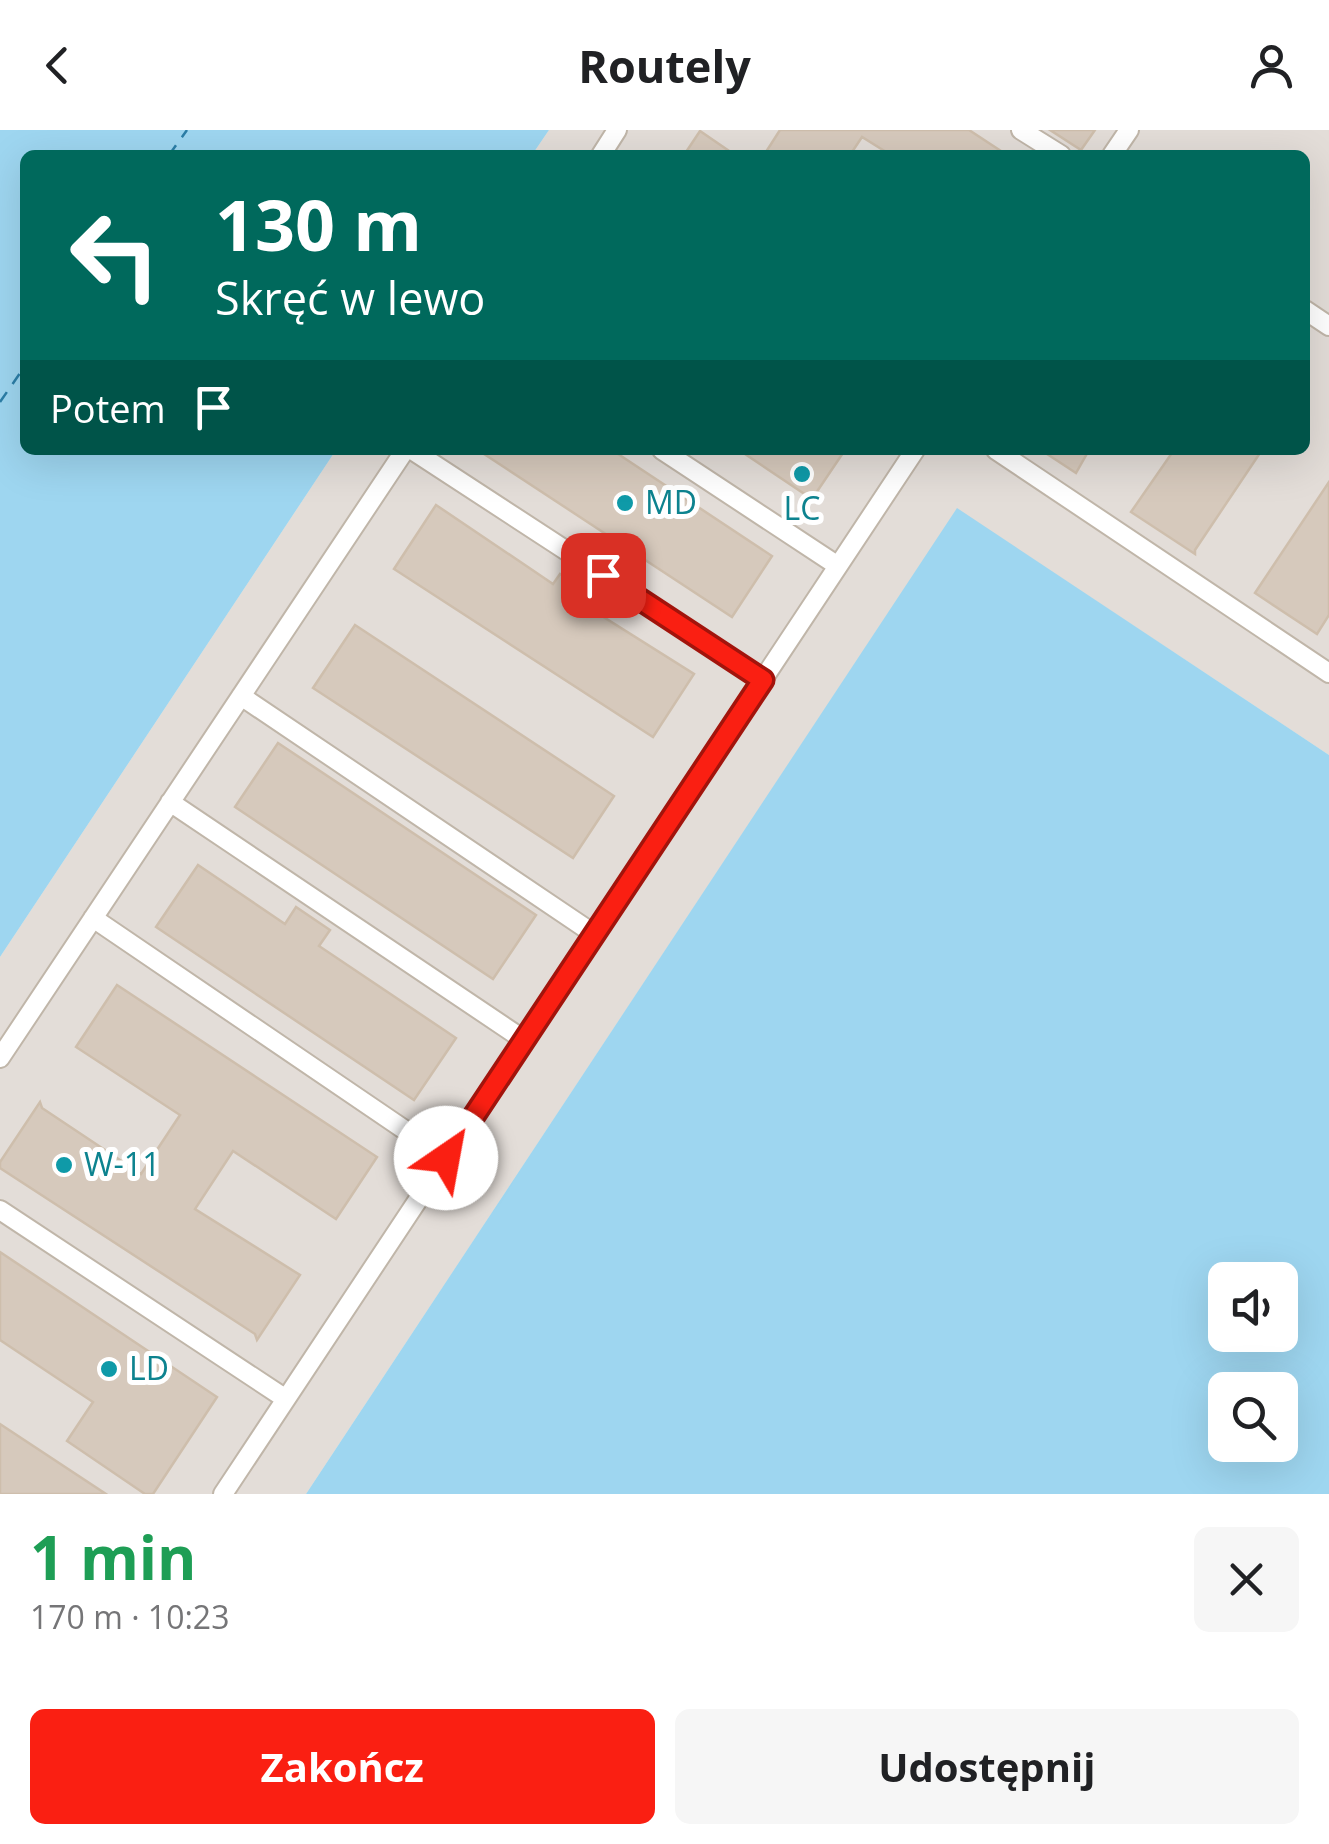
<!DOCTYPE html>
<html lang="pl">
<head>
<meta charset="utf-8">
<style>
  body { margin:0; font-family:"Open Sans",sans-serif; background:#f6f6f6; color:#202124; height:100vh; display:flex; flex-direction:column; font-size:38px; white-space:nowrap }
  * { box-sizing:border-box; margin:0 }
  p { font-size:32px; color:#757577 }
  .icon { flex:none; width:55px; height:55px; fill:none; stroke:currentColor; stroke-width:2; stroke-linecap:round; stroke-linejoin:round }
  .map { position:relative; height:1364px; overflow:hidden }
  .side { display:flex; flex-direction:column; background:#fff; flex:1 }
  .side>* { flex:none }
  .banner { position:absolute; left:20px; top:20px; width:1290px; height:305px; border-radius:15px; box-shadow:0 10px 40px #0002; background:#00695c; color:#fff; overflow:hidden }
  .buttons { position:absolute; left:1208px; top:1132px; display:grid; gap:20px }
  .buttons a { display:grid; place-items:center; width:90px; height:90px; border-radius:15px; background:#fff; box-shadow:0 10px 40px #0002; font-size:50px }
  .pin { position:absolute; display:grid; place-items:center; width:85px; height:85px; color:#fff; margin:-42px; border-radius:20px; box-shadow:0 5px 15px #0006 }
  .me { position:absolute; width:110px; margin:-55px; rotate:33deg; stroke-linejoin:round; filter:drop-shadow(0 0 8px #0008) }
  .turn { display:flex; align-items:center; gap:35px; height:210px; padding:0 30px; font-size:45px }
  .turn .icon { width:130px; height:130px; stroke-width:2.5 }
  .turn b { display:block; font-size:70px; line-height:85px }
  .then { display:flex; align-items:center; height:95px; padding:0 30px; background:#0003; gap:20px; font-size:38px }
  .round { display:grid; place-items:center; flex:none; width:105px; height:105px; border-radius:15px; background:#f6f6f6 }
  .headline { display:flex; align-items:center; justify-content:space-between; height:170px; padding:0 30px }
  h1 { font-size:60px; font-weight:700; line-height:75px; color:#1e9e55 }
  .primary-button { display:flex; gap:20px; margin-top:auto; padding:20px 30px }
  .primary-button a { flex:1; height:115px; border-radius:15px; background:#fa1f12; color:#fff; font-size:40px; font-weight:700; line-height:115px; text-align:center }
  .primary-button a+a { background:#f6f6f6; color:#202124 }
  header { display:flex; justify-content:space-between; align-items:center; height:130px; padding:0 30px; background:#fff; font-size:45px; font-weight:700 }
  .map>svg:first-child { display:block }
  .industrial { fill:#e3ddd8 }
  .water { fill:#9ed6f0; fill-rule:evenodd }
  .lines { fill:none; stroke-linecap:round; stroke-linejoin:round }
  .ferry { stroke:#2c7ea7; stroke-width:2.5; stroke-dasharray:12 10; stroke-linecap:butt }
  .building { fill:#d6c9bc; stroke:#cebeac; stroke-width:2.5 }
  .lane-casing { stroke:#c0b6a9; stroke-width:22 }
  .lane { stroke:#fff; stroke-width:18 }
  .route-casing { stroke:#a2140c; stroke-width:25 }
  .route { stroke:#fa1f12; stroke-width:18 }
  .culture-dot { fill:#0f9aa8; stroke:#fff; stroke-width:4 }
  .labels { text-anchor:middle; stroke-width:10; stroke-linejoin:round; paint-order:stroke }
  .culture-label { font-size:32px; fill:#0d838f; stroke:#fff; text-anchor:start }
</style>
</head>
<body>
<header><svg class="icon" aria-label="back" viewBox="0 0 24 24"><path d="M15 5l-7 7 7 7"/></svg>Routely<svg class="icon" aria-label="person" viewBox="0 0 24 24"><circle cx="12" cy="8" r="4"/><path d="M4 21q1-7 8-7t8 7"/></svg></header>
<div class="map">
<svg width="1329" height="1364" viewBox="0 0 1329 1364">
  <rect width="100%" height="100%" fill="#f2ece3"/>
  <path class="industrial" d="M549 0H1329V625L957 379 306 1364H0V827L336 320H1305V25H532Z"/>
  <path class="water" d="M0 0H549L532 25H25V320H336L0 827Z
    M957 378 1329 625V1364H306ZM1225 1150H1280V1205H1225ZM1225 1260H1280V1315H1225Z"/>
  <g class="lines">
    <path class="ferry" d="M169 25 187 0
      M0 272 25 236"/>
  </g>
  <path class="building" d="M780 0H969L1007 25H891L862 7 850 25H764Z
    M1050 0H1095L1081 20Z
    M700 1 735 25H684Z
    M478 320H612L772 426 732 487Z
    M739 320H845L812 369Z
    M1041 320H1089L1076 343Z
    M1174 320H1262L1195 420V424L1131 382Z
    M1329 352V485L1317 504 1255 463Z
    M436 375 553 454 560 444 582 458 575 469 694 544 653 607 394 439Z
    M355 495 614 666 573 728 313 558Z
    M278 613 536 785 493 849 235 677Z
    M198 735 285 794 296 777 330 800 319 816 456 908 414 970 156 797Z
    M117 855 377 1027 336 1089 233 1021 195 1079 300 1145 257 1210 255 1204 0 1038V1032L40 972 42 978 141 1044 180 985 76 917Z
    M0 1122 217 1267 153 1364H145L67 1311 93 1272 0 1210Z
    M0 1294 106 1364H0Z"/>
  <g class="lines">
    <defs>
      <path id="lane" d="M1021 0 1061 25
        M601 25 617 0
        M1112 25 1129 0
        M1305 180 1329 196
        M412 320 763 549
        M662 320 838 436
        M996 320 1329 543
        M241 566 594 804
        M170 672 524 910
        M93 788 446 1028
        M0 928 405 320
        M0 1080 286 1269
        M223 1364 915 320"/>
    </defs>
    <use href="#lane" class="lane-casing"/>
    <use href="#lane" class="lane"/>
  </g>
  <g class="lines">
    <defs>
      <path id="route" d="M446 1028 763 550 603 445"/>
    </defs>
    <use href="#route" class="route-casing"/>
    <use href="#route" class="route"/>
  </g>
  <g class="culture-dot">
    <circle cx="802" cy="344" r="10"/>
    <circle cx="625" cy="373" r="10"/>
    <circle cx="64" cy="1035" r="10"/>
    <circle cx="109" cy="1239" r="10"/>
  </g>
  <g class="labels">
    <g class="culture-label">
      <text x="645" y="384">MD</text>
      <text x="802" y="390" text-anchor="middle">LC</text>
      <text x="84" y="1046">W-11</text>
      <text x="129" y="1250">LD</text>
    </g>
  </g>
</svg>
<div class="buttons">
<a><svg class="icon" aria-label="sound" viewBox="0 0 24 24"><path d="M4 9h4l5-4v14l-5-4H4zM17 9q2 3 0 6"/></svg></a>
<a><svg class="icon" aria-label="search" viewBox="0 0 24 24"><circle cx="10" cy="10" r="6"/><path d="M15 15l6 6"/></svg></a>
</div>
<div class="pin" style="left:603px;top:445px;background:#d93025"><svg class="icon" aria-label="arrive" viewBox="0 0 24 24"><path d="M6 21V4h12l-3 4 3 4H6"/></svg></div>
<svg class="me" style="left:446px;top:1028px" viewBox="-20 -20 40 40"><circle r="19" fill="#fff"/><path d="M0-13L10 11 0 6-10 11z" fill="#fa1f12"/></svg>
<div class="banner">
<div class="turn"><svg class="icon" aria-label="left" viewBox="0 0 24 24"><path d="M17 20v-9H6M10 6l-5 5 5 5"/></svg><div><b>130 m</b>Skręć w lewo</div></div>
<div class="then">Potem<svg class="icon" aria-label="arrive" viewBox="0 0 24 24"><path d="M6 21V4h12l-3 4 3 4H6"/></svg></div>
</div>
</div>
<section class="side">
<div class="headline"><div><h1>1 min</h1><p>170 m · 10:23</p></div><a class="round"><svg class="icon" aria-label="close" viewBox="0 0 24 24"><path d="M6 6l12 12M18 6L6 18"/></svg></a></div>
<div class="primary-button"><a>Zakończ</a><a>Udostępnij</a></div>
</section>
</body>
</html>
